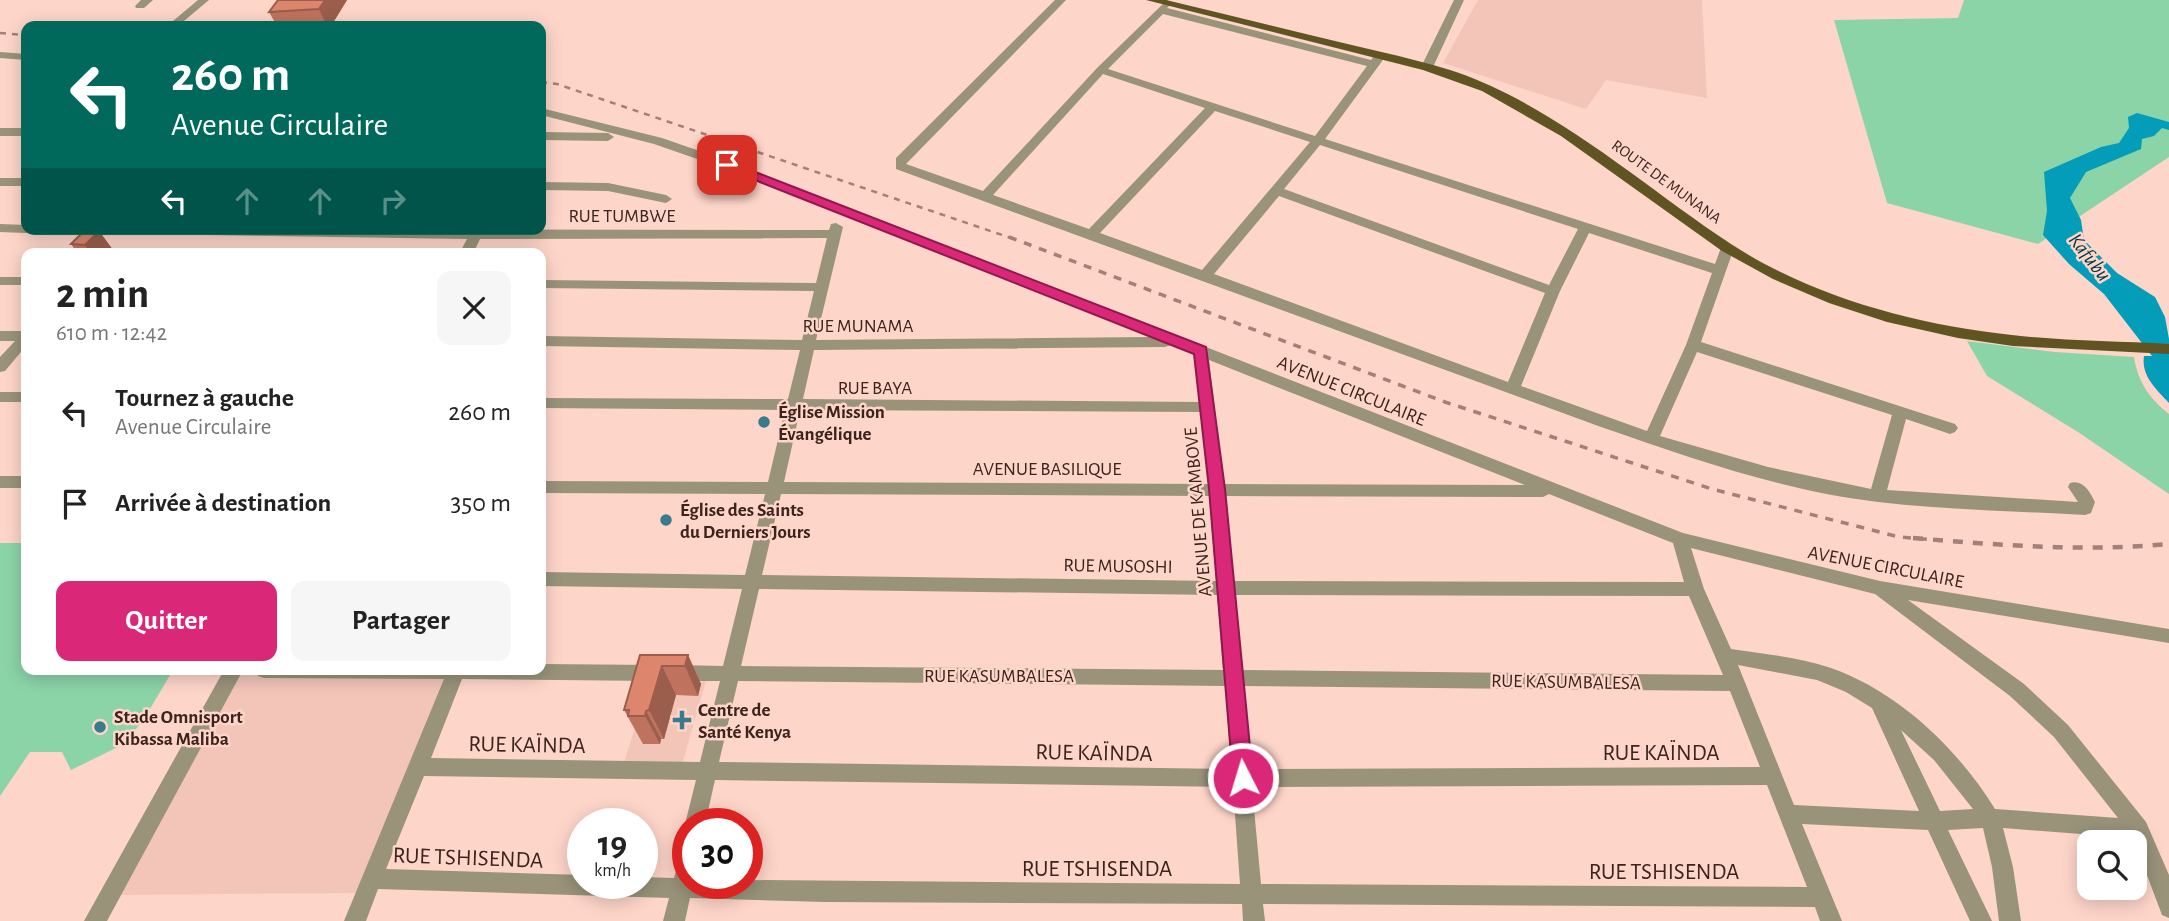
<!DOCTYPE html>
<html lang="fr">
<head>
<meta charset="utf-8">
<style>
  body { margin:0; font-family:"Alegreya Sans",sans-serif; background:#f6f6f6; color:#222; height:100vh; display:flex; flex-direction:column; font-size:26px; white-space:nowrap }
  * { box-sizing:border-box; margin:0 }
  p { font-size:23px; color:#767676 }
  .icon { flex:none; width:38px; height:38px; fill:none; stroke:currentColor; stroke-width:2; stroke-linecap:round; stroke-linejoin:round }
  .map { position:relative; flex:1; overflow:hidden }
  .panel { position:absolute; left:21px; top:248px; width:525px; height:427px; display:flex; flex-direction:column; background:#fff; border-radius:14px; box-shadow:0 4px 18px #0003 }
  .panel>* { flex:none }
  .guide { position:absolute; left:21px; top:21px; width:525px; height:214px; border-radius:14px; box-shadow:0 4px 18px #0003; background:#00695c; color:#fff; overflow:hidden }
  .fabs { position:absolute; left:2077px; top:830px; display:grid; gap:14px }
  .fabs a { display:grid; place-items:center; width:70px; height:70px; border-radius:14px; background:#fff; box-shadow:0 4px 18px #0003; font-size:35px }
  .speed { position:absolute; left:567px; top:808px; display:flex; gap:14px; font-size:35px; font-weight:700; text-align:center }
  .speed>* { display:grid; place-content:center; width:91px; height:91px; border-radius:50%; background:#fff; box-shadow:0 4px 18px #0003; line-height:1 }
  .speed small { font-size:18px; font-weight:400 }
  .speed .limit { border:10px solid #d22; background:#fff; color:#111 }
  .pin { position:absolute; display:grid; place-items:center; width:60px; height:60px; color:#fff; margin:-30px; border-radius:14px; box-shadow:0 4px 10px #0006 }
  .me { position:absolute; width:77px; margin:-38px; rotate:355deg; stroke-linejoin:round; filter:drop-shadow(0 0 5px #0008) }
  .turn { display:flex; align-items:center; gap:24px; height:147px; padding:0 35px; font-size:32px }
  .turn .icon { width:91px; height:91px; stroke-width:2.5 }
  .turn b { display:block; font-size:49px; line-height:60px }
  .lanes { display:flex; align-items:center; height:66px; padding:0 35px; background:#0003; justify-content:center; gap:35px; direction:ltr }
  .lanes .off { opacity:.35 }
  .round { display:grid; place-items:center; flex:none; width:74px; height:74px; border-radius:14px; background:#f6f6f6 }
  .overview { display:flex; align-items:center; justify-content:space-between; height:119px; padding:0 35px }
  h1 { font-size:42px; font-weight:700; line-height:52px }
  .button { display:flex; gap:14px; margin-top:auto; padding:14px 35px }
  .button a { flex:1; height:80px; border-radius:14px; background:#db2777; color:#fff; font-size:28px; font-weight:700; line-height:80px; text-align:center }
  .button a+a { background:#f6f6f6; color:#222 }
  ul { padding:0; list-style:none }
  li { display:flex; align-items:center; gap:21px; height:91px; padding:0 35px }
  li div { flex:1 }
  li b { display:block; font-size:26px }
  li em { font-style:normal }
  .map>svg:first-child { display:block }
  .built { fill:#f2c5b8; fill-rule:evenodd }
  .green { fill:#8bd4a8 }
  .water { fill:#039dba }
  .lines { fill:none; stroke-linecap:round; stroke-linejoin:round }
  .minor { fill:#99937a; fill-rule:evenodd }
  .major { fill:#605422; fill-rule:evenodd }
  .rail-far2 { stroke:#a38178; stroke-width:2.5; stroke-dasharray:6 6; stroke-linecap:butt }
  .rail-far1 { stroke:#a38178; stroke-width:3.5; stroke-dasharray:8 8; stroke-linecap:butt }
  .rail { stroke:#a38178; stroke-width:4.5; stroke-dasharray:10 10; stroke-linecap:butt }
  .wall { fill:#bf735e }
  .shaded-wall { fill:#9b5e4c }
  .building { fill:#de866d; stroke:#9b5e4c; stroke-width:2 }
  .route { fill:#db2777; stroke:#8e194d; stroke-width:2 }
  .poi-dot { fill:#397b8c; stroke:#fed5c9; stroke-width:2.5 }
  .labels { text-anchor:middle; stroke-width:5; stroke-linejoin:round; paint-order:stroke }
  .far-street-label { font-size:16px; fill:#3c231c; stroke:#fed5c9 }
  .street-label { font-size:19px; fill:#3c231c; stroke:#fed5c9 }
  .poi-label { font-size:19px; font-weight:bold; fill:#3c231c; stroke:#fed5c9; text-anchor:start }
  .water-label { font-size:21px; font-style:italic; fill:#003945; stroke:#fed5c9 }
  .near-street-label { font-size:23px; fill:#3c231c; stroke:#fed5c9 }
</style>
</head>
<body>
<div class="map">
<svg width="2169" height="921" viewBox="0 0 2169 921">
  <rect width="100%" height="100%" fill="#fed5c9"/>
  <path class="built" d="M1478 0H1702L1707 98 1606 80 1586 109 1443 63Z
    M238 675 449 678 358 893 114 895Z
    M707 677 682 765H623L651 678ZM657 678 702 679 698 695H672L660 744 645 739Z"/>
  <path class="green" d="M1964 0H2169V157L2038 244 1887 203 1834 20 1958 18Z
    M1967 341 2055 352 2134 357C2138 382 2149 398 2169 414V494L2078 432 1987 376Z
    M0 543H26V670H173L144 719 124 744 71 770 62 752H30L0 796Z"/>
  <path class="water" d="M2137 113 2169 122V130L2162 128 2154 136 2142 139 2141 149 2086 172 2070 198 2081 220 2084 240 2117 273 2155 297 2165 317 2169 339V403C2156 389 2141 376 2144 356H2152L2104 294 2069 264 2043 235 2047 211 2044 172 2101 147 2119 143 2129 128 2128 117Z"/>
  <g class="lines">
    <path class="minor" d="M141 0H153L144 8H136L135 6Z
      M198 0H209L178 26H167Z
      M1055 0H1066L906 164 983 191 1097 68 1167 0 1172 3 1167 8 1371 60 1376 53H1384L1386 55 1380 64 1325 139 1715 264 1722 245H1732L1734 248 1701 342 1955 424 1958 428 1955 432 1950 434 1906 419 1887 490 2078 502 2068 487 2070 483C2083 479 2090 492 2095 502L2091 513 2085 515C2016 511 1946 510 1878 502 1783 491 1691 458 1601 427L896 169V158ZM1163 14 1367 66 1315 136 1108 69ZM1103 74 1205 108 1089 229 993 195ZM1215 111 1310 142 1202 270 1100 233ZM1320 145 1578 229 1549 285 1284 189ZM1279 196 1545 293 1508 382 1214 274ZM1589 233 1712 273 1686 345 1647 431 1521 386 1560 291ZM1697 352 1892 415 1871 489 1768 467 1660 436Z
      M1454 0H1464L1433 67 1423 69 1421 67Z
      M0 52 26 54V60L0 58Z
      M541 108 662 138 731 162 1683 533 1880 581 2169 629V643L1908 600 2024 684 2068 725 2146 822 2169 875V918L2162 915 2133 838 2003 828 2013 867 2021 921H1999L1992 867 1983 828 1948 830 1992 921H1970L1928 830 1802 824 1842 921H1820L1815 907 1263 904 1265 921H1243L1242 904 825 902 690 898 685 921H663L669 898 378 889 366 921H344L444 679 264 678 258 676 255 670H541V664L655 665 661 667 664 673 661 679 655 681 462 679 431 758 700 762 720 681H677L671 679 668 673 671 667 677 665 723 666 742 589 541 586V572L745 575 765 494 541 493V481L768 482 785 410 541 408V398L788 399 800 350 541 346V336L802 340 814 291 541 288V280L816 283 827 238 480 239 473 254H459L467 239 74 233 68 229 829 230 831 224 836 223 843 227 816 340 1152 337 723 168 654 144 541 115ZM1171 345 1194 354 1199 402 803 399 814 350 1165 347ZM1209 360 1525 485 1224 484ZM800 410 1201 412 1208 484 784 482ZM781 494 1209 496 1216 581 762 575ZM1549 494 1673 543 1684 582 1233 581 1226 496 1543 497ZM1691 548 1875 594 2010 696 2054 737 2118 818 1995 809C1958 749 1899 692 1831 668 1798 657 1765 654 1731 649L1704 589ZM759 589 1217 595 1223 670 741 666ZM1235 595 1689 596 1723 675 1242 670ZM1738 665 1817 680 1846 692 1872 708 1919 811 1794 805ZM738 681 1225 686 1231 769 719 762ZM1243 686 1730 691 1760 767 1251 769ZM1901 730 1934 760 1973 809 1940 811ZM424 776 696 780 685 824 688 830V824H705L715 780 1233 787 1240 884 747 880V884H688V851L681 854 674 878 642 877V884H583V875L386 869ZM1767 785 1807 887 1261 884 1252 787Z
      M0 128H26V136H0Z
      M541 132 608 133 614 137 608 141 541 140Z
      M0 178H26V186H0Z
      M541 182 608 183 666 195 672 199 666 203 608 191 541 190Z
      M0 224 26 225V229H32L26 233 0 232Z
      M0 277H26V285H0Z
      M0 331H26V346L5 371 0 372V357L15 341H0Z
      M0 392H26V402H0Z
      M0 476H26V488H0Z
      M224 670H243L107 921H84Z"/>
    <path class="major" d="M1146 0H1166C1229 15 1293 31 1356 46 1401 57 1449 66 1491 86 1578 126 1651 191 1731 244 1812 297 1916 325 2012 335 2064 341 2117 341 2169 344V354L2013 346 1958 338 1887 322 1829 303 1773 279 1722 251 1561 136 1482 91 1423 70Z"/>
    <path class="rail-far2" d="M0 33 26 35
      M541 82 557 84 1014 239"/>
    <path class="rail-far1" d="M1009 237 1445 402 1712 489 1899 537 1935 540"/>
    <path class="rail" d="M1913 538C1999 545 2083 552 2169 544"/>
  </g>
  <path class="wall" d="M347 0 331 26H277L269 12Z
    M99 231 116 254H78L71 244Z
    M640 655H688L701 684 698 696 676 695 664 739H661L660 744H643L624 710Z"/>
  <path class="shaded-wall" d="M325 0H347L331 26H327L319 9Z
    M99 231 116 254H92L85 245Z
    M688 655 701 684 698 696 685 666Z
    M662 666 676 695 664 739 649 710Z
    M646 711 661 739 660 744 645 716Z"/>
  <path class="building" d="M278 0H325L319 9 269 12Z
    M85 230 99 231 85 245 71 244Z
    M640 655H688L685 666H662L649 710 646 711 645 716H628L629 710H624Z"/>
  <path class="route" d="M727 161 1206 347 1225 489 1253 778 1250 784 1243 787 1236 784 1233 778 1209 489 1194 354 722 167V162Z"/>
  <g class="poi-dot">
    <circle cx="764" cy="422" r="7"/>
    <circle cx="666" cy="520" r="7"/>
    <path d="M678.5 709.5h7v7h7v7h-7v7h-7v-7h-7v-7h7z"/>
    <circle cx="100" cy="727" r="7"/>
  </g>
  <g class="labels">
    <g class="far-street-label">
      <text transform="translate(1667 181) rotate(36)" y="6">ROUTE DE MUNANA</text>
    </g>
    <g class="street-label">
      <text x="622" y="222">RUE TUMBWE</text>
      <text x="858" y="332">RUE MUNAMA</text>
      <text x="875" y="394">RUE BAYA</text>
      <text transform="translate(1352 390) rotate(22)" y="7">AVENUE CIRCULAIRE</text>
      <text x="1047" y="475">AVENUE BASILIQUE</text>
      <text transform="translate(1197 512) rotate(-95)" y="7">AVENUE DE KAMBOVE</text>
      <text transform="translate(1118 565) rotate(1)" y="7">RUE MUSOSHI</text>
      <text transform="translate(1886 566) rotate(11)" y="7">AVENUE CIRCULAIRE</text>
      <text x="999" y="682">RUE KASUMBALESA</text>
      <text transform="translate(1566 681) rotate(1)" y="7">RUE KASUMBALESA</text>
    </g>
    <g class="poi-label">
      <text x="778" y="418">Église Mission<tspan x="778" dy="22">Évangélique</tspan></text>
      <text x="680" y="516">Église des Saints<tspan x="680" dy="22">du Derniers Jours</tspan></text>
      <text x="698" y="716">Centre de<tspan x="698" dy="22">Santé Kenya</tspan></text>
      <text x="114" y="723">Stade Omnisport<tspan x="114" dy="22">Kibassa Maliba</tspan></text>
    </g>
    <g class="water-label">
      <text transform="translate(2090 257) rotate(52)" y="7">Kafubu</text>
    </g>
    <g class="near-street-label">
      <text transform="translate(527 744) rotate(1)" y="8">RUE KAÏNDA</text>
      <text transform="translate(1094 752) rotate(1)" y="8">RUE KAÏNDA</text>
      <text x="1661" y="760">RUE KAÏNDA</text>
      <text transform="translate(468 857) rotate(2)" y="8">RUE TSHISENDA</text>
      <text x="1097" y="876">RUE TSHISENDA</text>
      <text x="1664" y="879">RUE TSHISENDA</text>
    </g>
  </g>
</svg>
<div class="fabs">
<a><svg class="icon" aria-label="search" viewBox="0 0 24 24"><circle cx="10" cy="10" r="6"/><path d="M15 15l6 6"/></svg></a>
</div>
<div class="speed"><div>19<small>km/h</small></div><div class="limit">30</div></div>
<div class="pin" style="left:727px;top:165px;background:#d93025"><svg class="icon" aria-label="arrive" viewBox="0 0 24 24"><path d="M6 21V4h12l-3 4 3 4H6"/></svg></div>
<svg class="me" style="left:1243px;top:778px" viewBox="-20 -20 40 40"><circle r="17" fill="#db2777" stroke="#fff" stroke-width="3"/><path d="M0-11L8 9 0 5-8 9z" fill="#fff"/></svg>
<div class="guide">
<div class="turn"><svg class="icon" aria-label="left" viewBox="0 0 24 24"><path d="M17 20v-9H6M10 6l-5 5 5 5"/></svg><div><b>260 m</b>Avenue Circulaire</div></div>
<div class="lanes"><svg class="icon" aria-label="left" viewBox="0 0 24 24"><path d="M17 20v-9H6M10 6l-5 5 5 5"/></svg><svg class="icon off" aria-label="ahead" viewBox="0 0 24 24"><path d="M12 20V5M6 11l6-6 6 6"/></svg><svg class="icon off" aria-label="ahead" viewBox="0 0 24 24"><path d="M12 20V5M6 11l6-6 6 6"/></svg><svg class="icon off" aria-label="right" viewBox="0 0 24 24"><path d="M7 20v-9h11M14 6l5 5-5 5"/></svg></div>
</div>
<section class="panel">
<div class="overview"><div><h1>2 min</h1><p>610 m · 12:42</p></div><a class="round"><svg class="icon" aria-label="close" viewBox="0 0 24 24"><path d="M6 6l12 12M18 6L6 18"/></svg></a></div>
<ul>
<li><svg class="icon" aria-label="left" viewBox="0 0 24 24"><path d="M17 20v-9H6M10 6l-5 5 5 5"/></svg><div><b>Tournez à gauche</b><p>Avenue Circulaire</p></div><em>260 m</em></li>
<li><svg class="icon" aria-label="arrive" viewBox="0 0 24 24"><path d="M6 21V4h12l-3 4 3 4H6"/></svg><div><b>Arrivée à destination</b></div><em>350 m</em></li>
</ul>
<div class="button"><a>Quitter</a><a>Partager</a></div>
</section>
</div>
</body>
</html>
